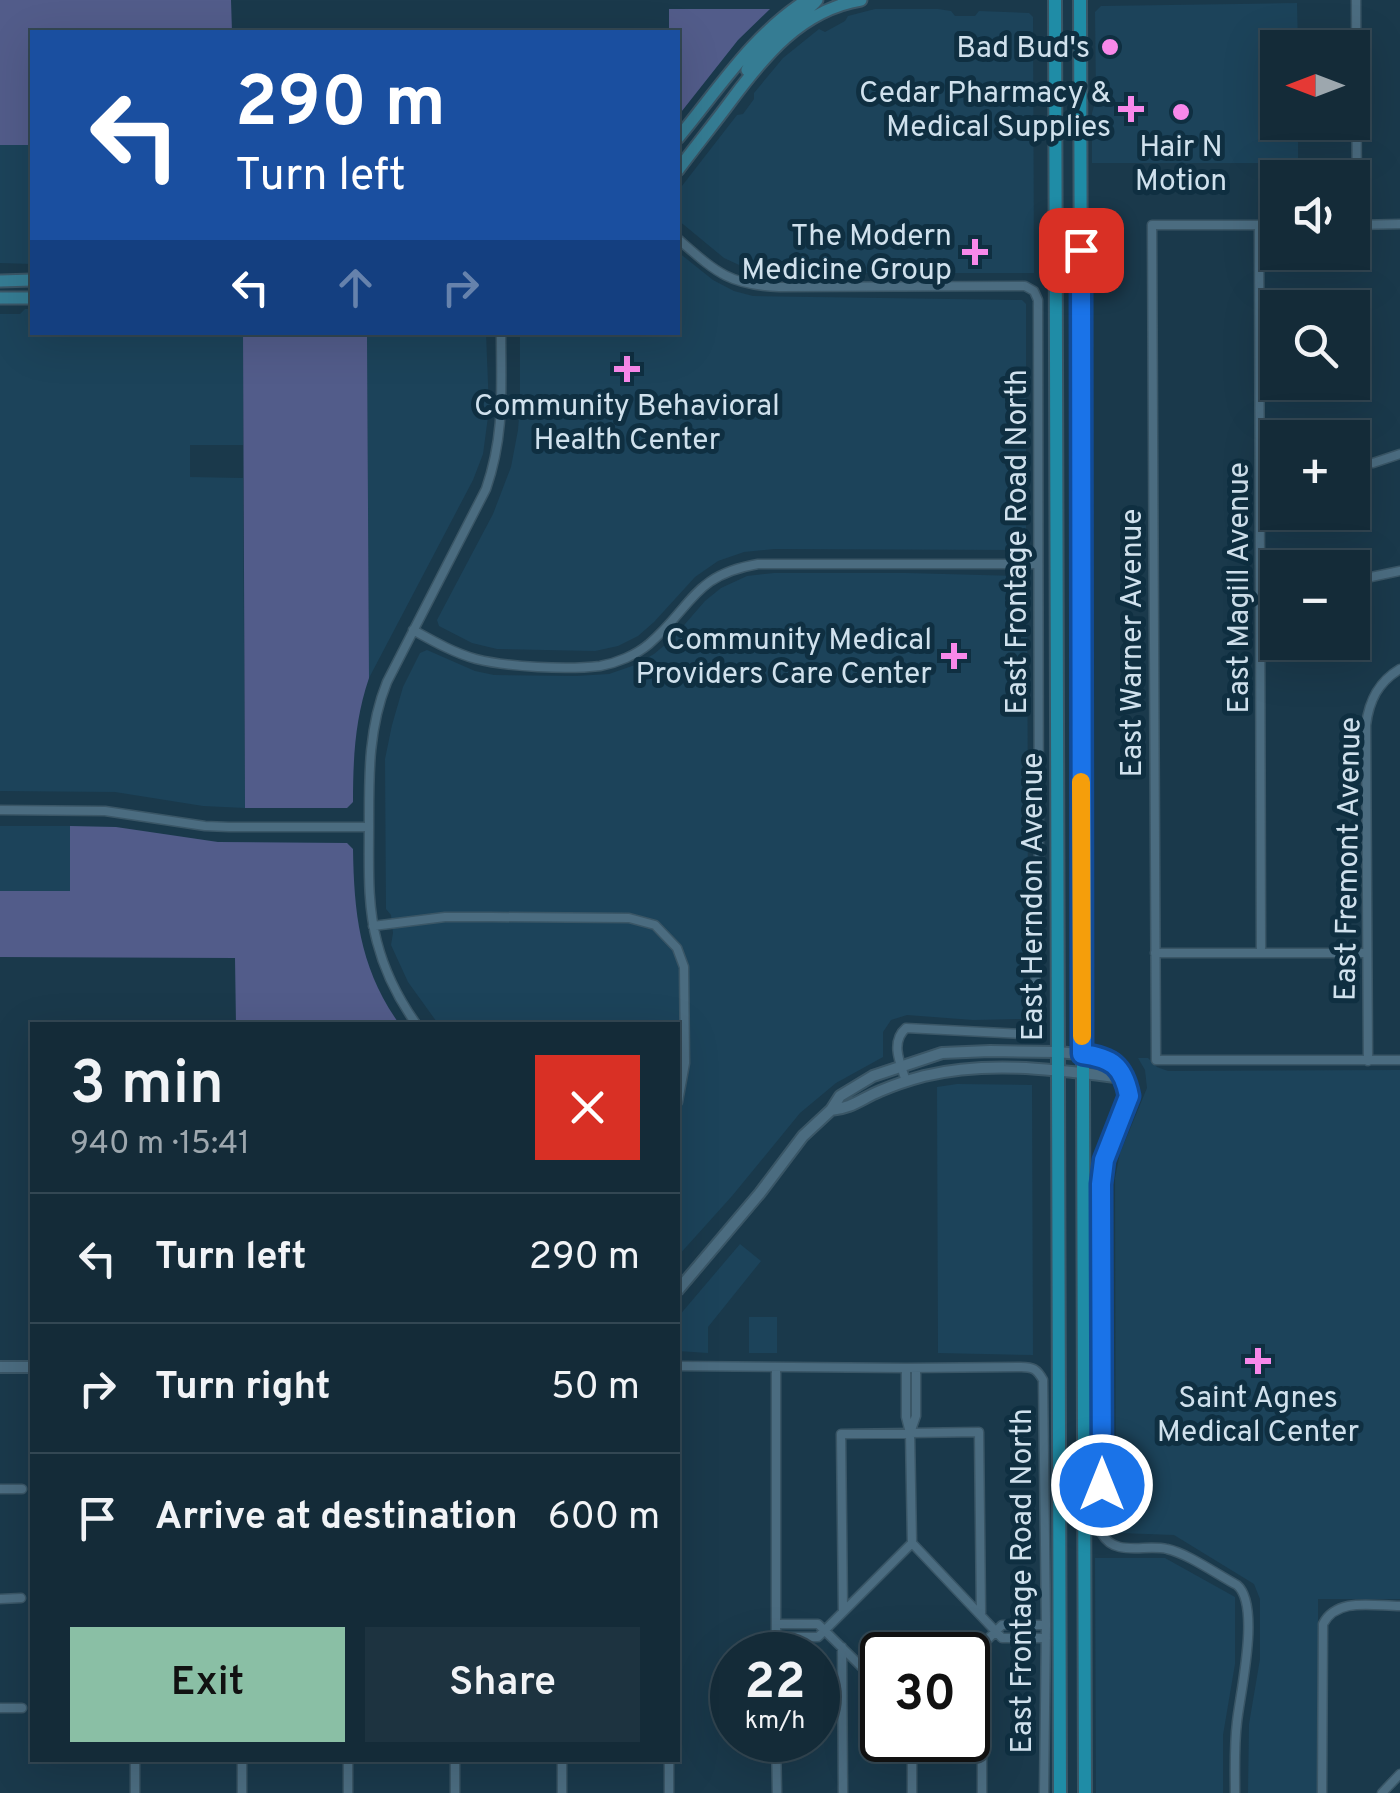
<!DOCTYPE html>
<html lang="en">
<head>
<meta charset="utf-8">
<style>
  body { margin:0; font-family:Overpass,sans-serif; background:#1d3340; color:#f1f3f6; height:100vh; display:flex; flex-direction:column; font-size:38px; white-space:nowrap }
  * { box-sizing:border-box; margin:0 }
  p { font-size:32px; color:#9da7ae }
  .icon { flex:none; width:55px; height:55px; fill:none; stroke:currentColor; stroke-width:2; stroke-linecap:round; stroke-linejoin:round }
  .map { position:relative; flex:1; overflow:hidden }
  .panel { position:absolute; left:30px; top:1022px; width:650px; height:740px; display:flex; flex-direction:column; background:#142b38; border-radius:0px; box-shadow:0 10px 40px #0002,0 0 0 2px #334753 }
  .panel>* { flex:none }
  .top-card { position:absolute; left:30px; top:30px; width:650px; height:305px; border-radius:0px; box-shadow:0 10px 40px #0002,0 0 0 2px #334753; background:#1a4fa0; color:#fff; overflow:hidden }
  .needle { width:65px; rotate:270deg }
  .buttons { position:absolute; left:1260px; top:30px; display:grid; gap:20px }
  .buttons a { display:grid; place-items:center; width:110px; height:110px; border-radius:0px; background:#142b38; box-shadow:0 10px 40px #0002,0 0 0 2px #334753; font-size:50px }
  .speed { position:absolute; left:710px; top:1632px; display:flex; gap:20px; font-size:50px; font-weight:700; text-align:center }
  .speed>* { display:grid; place-content:center; width:130px; height:130px; border-radius:50%; background:#142b38; box-shadow:0 10px 40px #0002,0 0 0 2px #334753; line-height:1 }
  .speed small { font-size:25px; font-weight:400 }
  .speed .limit { border:5px solid #111; border-radius:15px; background:#fff; color:#111 }
  .pin { position:absolute; display:grid; place-items:center; width:85px; height:85px; color:#fff; margin:-42px; border-radius:20px; box-shadow:0 5px 15px #0006 }
  .me { position:absolute; width:110px; margin:-55px; rotate:0deg; stroke-linejoin:round; filter:drop-shadow(0 0 8px #0008) }
  .turn { display:flex; align-items:center; gap:35px; height:210px; padding:0 40px; font-size:45px }
  .turn .icon { width:130px; height:130px; stroke-width:2.5 }
  .turn b { display:block; font-size:70px; line-height:85px }
  .lanes { display:flex; align-items:center; height:95px; padding:0 40px; background:#0003; justify-content:center; gap:50px; direction:ltr }
  .lanes .off { opacity:.35 }
  .round { display:grid; place-items:center; flex:none; width:105px; height:105px; border-radius:0px; background:#1d3340 }
  .overview { display:flex; align-items:center; justify-content:space-between; height:170px; padding:0 40px }
  h1 { font-size:60px; font-weight:600; line-height:75px }
  .action { display:flex; gap:20px; margin-top:auto; padding:20px 40px }
  .action a { flex:1; height:115px; border-radius:0px; background:#8abfa5; color:#111; font-size:40px; font-weight:600; line-height:115px; text-align:center }
  .action a+a { background:#1d3340; color:#f1f3f6 }
  ul { padding:0; list-style:none }
  li { display:flex; align-items:center; gap:30px; height:130px; padding:0 40px; border-top:2px solid #334753 }
  li div { flex:1 }
  li b { display:block; font-size:38px }
  li em { font-style:normal }
  .map>svg:first-child { display:block }
  .built { fill:#1c435a }
  .green { fill:#525c8a }
  .lines { fill:none; stroke-linecap:round; stroke-linejoin:round }
  .minor-casing { stroke:#3a5666; stroke-width:11 }
  .tertiary-casing { stroke:#3a5666; stroke-width:14 }
  .secondary-casing { stroke:#3a5666; stroke-width:15 }
  .primary-casing { stroke:#3a5666; stroke-width:16 }
  .minor { stroke:#4b6c80; stroke-width:8 }
  .tertiary { stroke:#4b6c80; stroke-width:10 }
  .secondary { stroke:#357c93; stroke-width:11 }
  .primary { stroke:#1f8ca6; stroke-width:12 }
  .route-casing { stroke:#114b97; stroke-width:25 }
  .route { stroke:#1a73e8; stroke-width:18 }
  .slow { stroke:#f59e0b; stroke-width:18 }
  .poi-dot { fill:#f888ea; stroke:#0f2f41; stroke-width:4 }
  .labels { text-anchor:middle; stroke-width:10; stroke-linejoin:round; paint-order:stroke }
  .poi-label { font-size:30px; fill:#d0e1ed; stroke:#0f2f41; text-anchor:end }
  .street-label { font-size:30px; fill:#d0e1ed; stroke:#0f2f41 }
</style>
</head>
<body>
<div class="map">
<svg width="1400" height="1793" viewBox="0 0 1400 1793">
  <rect width="100%" height="100%" fill="#1a394b"/>
  <path class="built" d="M1297 3 1298 47 1278 48V122L1298 123V163H1092V113L1096 99 1095 12 1101 6Z
    M875 9H938L951 11 955 16H975L979 11 1029 13 1033 17 1034 273H764L750 270 724 258 678 220V191L737 115 743 114 754 99V93L783 58 819 29 825 32 845 21 848 16Z
    M0 145H32V264L0 263Z
    M678 252 713 280 734 291 753 296 1022 300 1026 304V546L1023 550 774 549 744 552 718 561 695 577 654 622 638 636 618 646 595 651 497 649 472 643 439 626 437 620 493 514 511 467 518 430 520 405V333L678 332Z
    M25 309H32V332L243 333V445H190V477L243 478 245 808 203 806 115 792 0 791V314H20Z
    M367 333H486L489 409 483 454 473 480 369 678Z
    M774 573H906L1022 576 1027 580 1028 835 1027 908 1023 954V1016L1022 1019 973 1020 907 1015 891 1020 883 1032V1057L836 1083 800 1113 732 1196 678 1256V1025H439L408 982 391 945 393 933 391 915 386 909 385 759 392 725 403 687 420 653 427 650 475 671 494 675 576 676 609 674 635 665 654 654 672 639 705 601 721 588 747 576Z
    M0 826H70V891H0Z
    M1138 1058H1148L1157 1067 1168 1071 1400 1070V1599H1318V1793H1248L1249 1724 1260 1659V1599L1254 1584 1174 1535 1120 1533 1116 1529 1115 1178 1120 1153 1147 1088 1145 1070Z
    M957 1084 1032 1085 1033 1355 938 1353 937 1087Z
    M740 1244 761 1261 708 1327V1353L678 1351V1317Z
    M749 1317H777V1353H749Z
    M1095 1558H1165L1235 1597V1664L1223 1735V1793H1096Z"/>
  <path class="green" d="M0 0H231L232 32H32V145H0Z
    M669 9H770L738 40 678 116V32H669Z
    M243 333H367L369 678C355 719 353 759 353 802L347 808H245Z
    M70 826 116 827 218 842 347 843 353 849C354 915 360 969 400 1025H236L235 958 0 957V891H70Z"/>
  <g class="lines">
    <defs>
      <path id="minor" d="M1356 0 1357 225
        M1259 225 1261 952
        M1278 225H1152L1156 1060H1400
        M1355 225 1400 224
        M678 239C715 271 728 285 779 287L1025 286 1034 291 1038 300 1039 910 1033 1025 1027 1032 1021 1034 906 1028C890 1042 900 1063 906 1081
        M1260 331H1278
        M1352 336 1365 340
        M1373 463 1400 454
        M1352 581 1400 571
        M1261 589H1278
        M413 630C433 641 454 653 476 659 508 667 567 670 600 666 617 663 636 655 649 644 693 606 693 575 758 564H1038
        M0 810 105 811 205 826 229 827H369
        M373 926 445 917H491L629 918 655 925 677 948 684 967 685 1063 678 1102
        M1155 953H1367
        M417 1025C399 1000 385 973 377 942 367 905 369 865 369 826 369 776 368 729 387 682L486 489C505 434 501 390 501 332
        M1368 1061 1366 725C1369 701 1378 682 1400 669
        M1124 1078 1129 1101 1105 1160 1101 1184 1102 1534C1115 1557 1145 1544 1167 1549 1187 1553 1218 1575 1237 1585 1261 1605 1240 1693 1237 1722 1234 1746 1235 1769 1235 1793
        M678 1366 906 1368 1021 1367C1033 1367 1037 1369 1043 1380L1046 1625 1044 1793
        M776 1367V1655
        M906 1368V1417L910 1433 912 1543
        M910 1433 916 1416V1368
        M0 1489H22
        M0 1599 21 1598
        M843 1611 841 1434 979 1432 981 1613
        M776 1624H818L882 1687
        M776 1637H818L912 1543 1002 1638H1046
        M982 1644V1793
        M842 1647 843 1793
        M968 1659 1002 1625H1046
        M0 1708H22
        M776 1740 777 1793
        M135 1760V1793
        M242 1760V1793
        M348 1760V1793
        M455 1760V1793
        M562 1760V1793
        M669 1760V1793
        M912 1793V1740
        M1322 1793 1323 1624C1337 1597 1373 1606 1400 1606
        M1382 1793 1400 1774"/>
      <path id="tertiary" d="M831 1110C852 1108 861 1099 880 1091 894 1085 909 1080 924 1076 990 1060 1058 1070 1124 1078
        M678 1290 760 1193 803 1136 831 1110 840 1096 873 1076 942 1053 990 1051 1057 1052 1101 1056 1113 1063 1124 1078
        M0 1367H32"/>
      <path id="secondary" d="M747 70C757 50 774 35 791 21 800 14 810 9 817 0
        M678 138C718 90 753 34 807 0
        M678 170C695 147 713 125 730 102 764 56 801 10 861 0
        M0 281 32 280
        M0 298H32"/>
      <path id="primary" d="M1055 0 1060 1793
        M1080 0 1085 1793"/>
    </defs>
    <use href="#minor" class="minor-casing"/>
    <use href="#tertiary" class="tertiary-casing"/>
    <use href="#secondary" class="secondary-casing"/>
    <use href="#primary" class="primary-casing"/>
    <use href="#minor" class="minor"/>
    <use href="#tertiary" class="tertiary"/>
    <use href="#secondary" class="secondary"/>
    <use href="#primary" class="primary"/>
  </g>
  <g class="lines">
    <defs>
      <path id="route" d="M1081 250 1082 1054C1111 1058 1123 1065 1129 1096L1104 1160 1101 1184 1102 1485"/>
    </defs>
    <use href="#route" class="route-casing"/>
    <use href="#route" class="route"/>
    <path class="slow" d="M1081 782 1082 1036"/>
  </g>
  <g class="poi-dot">
    <circle cx="1110" cy="47" r="10"/>
    <path d="M1126 94h10v10h10v10h-10v10h-10v-10h-10v-10h10z"/>
    <circle cx="1181" cy="112" r="10"/>
    <path d="M970 237h10v10h10v10h-10v10h-10v-10h-10v-10h10z"/>
    <path d="M622 354h10v10h10v10h-10v10h-10v-10h-10v-10h10z"/>
    <path d="M949 641h10v10h10v10h-10v10h-10v-10h-10v-10h10z"/>
    <path d="M1253 1346h10v10h10v10h-10v10h-10v-10h-10v-10h10z"/>
  </g>
  <g class="labels">
    <g class="poi-label">
      <text x="1090" y="57">Bad Bud's</text>
      <text x="1111" y="102">Cedar Pharmacy &amp;<tspan x="1111" dy="34">Medical Supplies</tspan></text>
      <text x="1181" y="156" text-anchor="middle">Hair N<tspan x="1181" dy="34">Motion</tspan></text>
      <text x="952" y="245">The Modern<tspan x="952" dy="34">Medicine Group</tspan></text>
      <text x="627" y="415" text-anchor="middle">Community Behavioral<tspan x="627" dy="34">Health Center</tspan></text>
      <text x="932" y="649">Community Medical<tspan x="932" dy="34">Providers Care Center</tspan></text>
      <text x="1258" y="1407" text-anchor="middle">Saint Agnes<tspan x="1258" dy="34">Medical Center</tspan></text>
    </g>
    <g class="street-label">
      <text transform="translate(1016 542) rotate(-90)" y="10">East Frontage Road North</text>
      <text transform="translate(1238 588) rotate(-90)" y="10">East Magill Avenue</text>
      <text transform="translate(1131 643) rotate(-90)" y="10">East Warner Avenue</text>
      <text transform="translate(1347 859) rotate(-89)" y="10">East Fremont Avenue</text>
      <text transform="translate(1032 897) rotate(-90)" y="10">East Herndon Avenue</text>
      <text transform="translate(1021 1581) rotate(-90)" y="10">East Frontage Road North</text>
    </g>
  </g>
</svg>
<div class="buttons">
<a><svg class="needle" viewBox="-14 -14 28 28"><path d="M0-13l5 13h-10z" fill="#e53935"/><path d="M0 13l5-13h-10z" fill="#9da7ae"/></svg></a>
<a><svg class="icon" aria-label="sound" viewBox="0 0 24 24"><path d="M4 9h4l5-4v14l-5-4H4zM17 9q2 3 0 6"/></svg></a>
<a><svg class="icon" aria-label="search" viewBox="0 0 24 24"><circle cx="10" cy="10" r="6"/><path d="M15 15l6 6"/></svg></a>
<a>+</a>
<a>−</a>
</div>
<div class="speed"><div>22<small>km/h</small></div><div class="limit">30</div></div>
<div class="pin" style="left:1081px;top:250px;background:#d93025"><svg class="icon" aria-label="arrive" viewBox="0 0 24 24"><path d="M6 21V4h12l-3 4 3 4H6"/></svg></div>
<svg class="me" style="left:1102px;top:1485px" viewBox="-20 -20 40 40"><circle r="17" fill="#1a73e8" stroke="#fff" stroke-width="3"/><path d="M0-11L8 9 0 5-8 9z" fill="#fff"/></svg>
<div class="top-card">
<div class="turn"><svg class="icon" aria-label="left" viewBox="0 0 24 24"><path d="M17 20v-9H6M10 6l-5 5 5 5"/></svg><div><b>290 m</b>Turn left</div></div>
<div class="lanes"><svg class="icon" aria-label="left" viewBox="0 0 24 24"><path d="M17 20v-9H6M10 6l-5 5 5 5"/></svg><svg class="icon off" aria-label="ahead" viewBox="0 0 24 24"><path d="M12 20V5M6 11l6-6 6 6"/></svg><svg class="icon off" aria-label="right" viewBox="0 0 24 24"><path d="M7 20v-9h11M14 6l5 5-5 5"/></svg></div>
</div>
<section class="panel">
<div class="overview"><div><h1>3 min</h1><p>940 m · 15:41</p></div><a class="round" style="background:#d93025;color:#fff"><svg class="icon" aria-label="close" viewBox="0 0 24 24"><path d="M6 6l12 12M18 6L6 18"/></svg></a></div>
<ul>
<li><svg class="icon" aria-label="left" viewBox="0 0 24 24"><path d="M17 20v-9H6M10 6l-5 5 5 5"/></svg><div><b>Turn left</b></div><em>290 m</em></li>
<li><svg class="icon" aria-label="right" viewBox="0 0 24 24"><path d="M7 20v-9h11M14 6l5 5-5 5"/></svg><div><b>Turn right</b></div><em>50 m</em></li>
<li><svg class="icon" aria-label="arrive" viewBox="0 0 24 24"><path d="M6 21V4h12l-3 4 3 4H6"/></svg><div><b>Arrive at destination</b></div><em>600 m</em></li>
</ul>
<div class="action"><a>Exit</a><a>Share</a></div>
</section>
</div>
</body>
</html>
